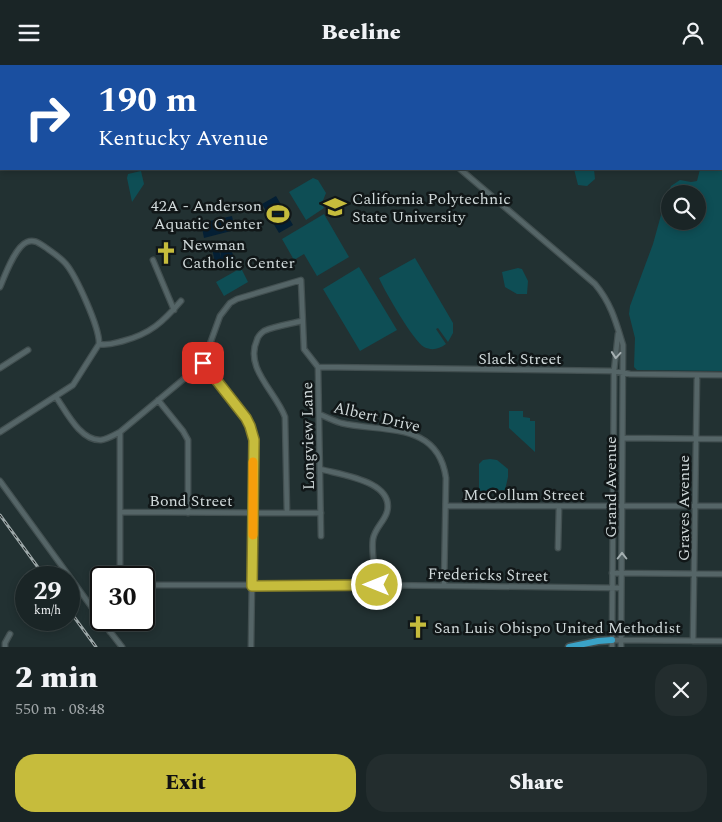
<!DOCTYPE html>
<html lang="en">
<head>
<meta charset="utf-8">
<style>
  body { margin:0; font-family:Spectral,serif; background:#232d2e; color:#f1f3f6; height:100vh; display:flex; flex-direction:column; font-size:19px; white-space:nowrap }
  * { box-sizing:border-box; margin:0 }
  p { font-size:16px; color:#9fa5a7 }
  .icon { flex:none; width:28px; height:28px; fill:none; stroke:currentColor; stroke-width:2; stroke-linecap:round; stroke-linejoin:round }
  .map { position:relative; height:582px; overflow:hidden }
  .sheet { display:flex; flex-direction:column; background:#1a2526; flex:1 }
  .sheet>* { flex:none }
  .hud { position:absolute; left:0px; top:0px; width:722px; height:105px; box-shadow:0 2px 8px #0003,0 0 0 1px #384243; background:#1a4fa0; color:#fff; overflow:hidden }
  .buttons { position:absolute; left:661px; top:120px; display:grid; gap:10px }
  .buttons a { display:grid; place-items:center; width:45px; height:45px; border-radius:50%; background:#1a2526; box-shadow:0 2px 8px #0003,0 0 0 1px #384243; font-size:25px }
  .speed { position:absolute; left:15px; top:501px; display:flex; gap:10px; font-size:25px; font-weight:700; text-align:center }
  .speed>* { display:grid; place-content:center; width:65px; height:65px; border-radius:50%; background:#1a2526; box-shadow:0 2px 8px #0003,0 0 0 1px #384243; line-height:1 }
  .speed small { font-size:12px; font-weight:400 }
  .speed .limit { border:2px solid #111; border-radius:8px; background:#fff; color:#111 }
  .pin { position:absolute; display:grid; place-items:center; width:42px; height:42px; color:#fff; margin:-21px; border-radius:10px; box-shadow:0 2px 8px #0006 }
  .me { position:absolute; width:55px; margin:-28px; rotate:270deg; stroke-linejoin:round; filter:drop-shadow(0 0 4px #0008) }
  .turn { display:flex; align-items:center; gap:18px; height:105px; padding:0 15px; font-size:22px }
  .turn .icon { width:65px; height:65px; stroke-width:2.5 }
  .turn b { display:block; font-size:35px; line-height:42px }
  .round { display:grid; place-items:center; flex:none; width:52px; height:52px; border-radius:20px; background:#232d2e }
  .headline { display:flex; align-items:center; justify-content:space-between; height:85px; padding:0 15px }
  h1 { font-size:30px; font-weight:800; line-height:38px }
  .action { display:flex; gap:10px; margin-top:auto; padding:10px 15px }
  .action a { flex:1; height:58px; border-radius:20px; background:#c6bc3c; color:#111; font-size:20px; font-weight:800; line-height:58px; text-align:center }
  .action a+a { background:#232d2e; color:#f1f3f6 }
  header { display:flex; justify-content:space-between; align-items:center; height:65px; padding:0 15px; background:#1a2526; font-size:22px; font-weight:800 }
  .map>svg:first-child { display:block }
  .green { fill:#0e4e55; fill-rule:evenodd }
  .water { fill:#041f34 }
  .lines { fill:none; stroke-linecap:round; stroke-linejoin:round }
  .minor-casing { stroke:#424f50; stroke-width:7 }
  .highway-casing { stroke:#424f50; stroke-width:9 }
  .minor { stroke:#556567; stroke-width:4.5 }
  .highway { stroke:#3aa2c6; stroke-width:6 }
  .rail-casing { stroke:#9da8a9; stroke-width:3 }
  .rail { stroke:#111718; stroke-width:1; stroke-dasharray:4; stroke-linecap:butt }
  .oneway { stroke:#a5b0b2 }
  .route-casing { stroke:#817a27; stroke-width:12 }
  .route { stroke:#c6bc3c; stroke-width:9 }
  .slow { stroke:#f59e0b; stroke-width:9 }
  .labels { text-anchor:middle; stroke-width:5; stroke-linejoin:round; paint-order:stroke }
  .poi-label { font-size:16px; fill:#d0d9da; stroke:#111718; text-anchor:start }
  .street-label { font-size:16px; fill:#d0d9da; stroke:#111718 }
</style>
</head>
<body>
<header><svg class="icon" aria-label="menu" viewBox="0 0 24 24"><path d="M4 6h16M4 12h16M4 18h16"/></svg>Beeline<svg class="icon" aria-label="person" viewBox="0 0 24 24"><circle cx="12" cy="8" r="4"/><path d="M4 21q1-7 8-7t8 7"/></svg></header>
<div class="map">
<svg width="722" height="582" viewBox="0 0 722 582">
  <rect width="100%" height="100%" fill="#223132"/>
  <path class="green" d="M477 0H722V306L637 305 634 302 635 273 629 249 630 241 653 179 666 132 671 121 680 115 691 117 697 116 700 104H721V1ZM670 129H698V156H670Z
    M574 104H594L595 114 587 121 578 120Z
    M141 106 144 119 132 137 127 113 128 109Z
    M313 113 318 115 326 128 322 138 324 143 306 155 289 127Z
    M324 149 349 192 317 211 304 189 294 195 282 174Z
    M415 193 453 258V268L448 277 438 263 436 264 446 279C439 284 432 286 424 282 414 277 384 225 379 213Z
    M359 202 397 265 360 286 323 224Z
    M241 203 248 217 224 231 216 217Z
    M518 203 522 204 528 216 527 229H517L505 222 502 207Z
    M509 346H523V352L530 353V356H535V387L509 363Z
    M490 394 497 395 508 404V412L505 425 479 426V399L483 395Z"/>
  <path class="water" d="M276 131 293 160 279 168 262 139Z
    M232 151 235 165 204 173 201 158Z
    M218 181 221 193 220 183C228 182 235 187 234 197L226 196 229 200 227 204 223 203V197L215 198 212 183Z"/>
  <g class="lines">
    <defs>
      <path id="minor" d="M370 0 372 1
        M434 0V1
        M460 104 595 219C611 238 616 257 623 280L621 582
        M153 195 174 245
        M0 222C5 210 15 182 27 177 34 174 39 178 45 182 52 187 60 192 66 199 76 211 100 263 99 279
        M99 279C108 281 115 278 123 276 150 269 163 257 181 236
        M203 298 246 353 250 361 254 375 251 582
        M318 302 614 306 630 309 722 310
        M0 303 28 285
        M56 332C66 346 80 376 101 375 108 374 114 370 120 367
        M158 335 183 366 188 375V448
        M319 349C326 352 334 356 341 358 384 368 438 356 446 413L444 521
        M0 367 73 320 99 279
        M623 373 722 374
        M320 404C341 410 395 416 387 447 384 457 375 463 373 474 371 488 375 506 377 520
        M0 416 101 555
        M446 441H722
        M121 447 321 448
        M287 448 285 352C276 327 244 303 257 275 258 271 260 269 264 266 275 261 290 259 302 256
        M558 483 559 442
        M612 508 722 509
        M120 512V367L203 298 220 251 230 238 237 234 301 215 304 284 318 302 321 471
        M144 520H377L621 523
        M101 555 122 582
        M105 559H111L117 555
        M110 567 119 558V555
        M612 575 722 576
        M693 576 697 310
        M5 582V578L10 569
        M612 582 614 306 618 269"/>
      <path id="highway" d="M569 582 598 576 612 575"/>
    </defs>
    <use href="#minor" class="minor-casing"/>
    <use href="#highway" class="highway-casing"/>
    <use href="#minor" class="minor"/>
    <use href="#highway" class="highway"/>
    <defs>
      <path id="rail" d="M0 450 45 512
        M69 545 96 582"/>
    </defs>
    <use href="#rail" class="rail-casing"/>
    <use href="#rail" class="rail"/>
  </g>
  <defs><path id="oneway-chevron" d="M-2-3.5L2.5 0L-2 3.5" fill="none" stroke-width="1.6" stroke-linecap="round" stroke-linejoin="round" transform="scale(1.25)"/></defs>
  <g class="oneway">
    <use href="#oneway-chevron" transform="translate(616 290) rotate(95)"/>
    <use href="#oneway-chevron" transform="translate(622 491) rotate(-90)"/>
  </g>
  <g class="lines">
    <defs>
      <path id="route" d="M203 298 246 353 250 361 254 375 252 521 377 520"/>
    </defs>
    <use href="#route" class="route-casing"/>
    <use href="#route" class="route"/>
    <path class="slow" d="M253 470V397"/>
  </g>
  <defs>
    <symbol id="university-bare" viewBox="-9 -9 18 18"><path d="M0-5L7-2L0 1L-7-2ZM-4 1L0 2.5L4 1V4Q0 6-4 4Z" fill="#c6bc3c" stroke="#111718" stroke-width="2.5" paint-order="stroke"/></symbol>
    <symbol id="stadium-bare" viewBox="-9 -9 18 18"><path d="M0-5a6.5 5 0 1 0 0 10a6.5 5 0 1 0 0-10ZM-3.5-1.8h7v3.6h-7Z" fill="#c6bc3c" stroke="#111718" stroke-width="2.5" paint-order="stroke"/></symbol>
    <symbol id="church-bare" viewBox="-9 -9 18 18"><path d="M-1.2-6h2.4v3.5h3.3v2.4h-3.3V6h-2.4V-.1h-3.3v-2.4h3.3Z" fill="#c6bc3c" stroke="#111718" stroke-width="2.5" paint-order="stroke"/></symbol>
  </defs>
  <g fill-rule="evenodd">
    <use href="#university-bare" x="319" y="126" width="32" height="32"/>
    <use href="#stadium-bare" x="262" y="133" width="32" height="32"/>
    <use href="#church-bare" x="150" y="172" width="32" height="32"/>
    <use href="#church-bare" x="402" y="546" width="32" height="32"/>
  </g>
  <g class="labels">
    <g class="poi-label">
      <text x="352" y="139">California Polytechnic<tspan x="352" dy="18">State University</tspan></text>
      <text x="262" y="146" text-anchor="end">42A - Anderson<tspan x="262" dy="18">Aquatic Center</tspan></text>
      <text x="182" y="185">Newman<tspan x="182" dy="18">Catholic Center</tspan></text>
      <text x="434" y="568">San Luis Obispo United Methodist</text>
    </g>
    <g class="street-label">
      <text x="520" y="299">Slack Street</text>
      <text transform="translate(377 351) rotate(13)" y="6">Albert Drive</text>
      <text transform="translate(307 371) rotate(-91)" y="6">Longview Lane</text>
      <text transform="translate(610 422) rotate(-90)" y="6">Grand Avenue</text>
      <text x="524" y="435">McCollum Street</text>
      <text x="191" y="441">Bond Street</text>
      <text transform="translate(683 443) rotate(-90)" y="6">Graves Avenue</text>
      <text transform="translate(488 509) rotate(1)" y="6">Fredericks Street</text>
    </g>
  </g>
</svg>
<div class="buttons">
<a><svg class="icon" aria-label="search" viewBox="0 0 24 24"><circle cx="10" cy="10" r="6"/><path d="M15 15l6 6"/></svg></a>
</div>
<div class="speed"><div>29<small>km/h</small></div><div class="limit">30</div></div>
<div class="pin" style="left:203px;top:298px;background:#d93025"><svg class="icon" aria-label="arrive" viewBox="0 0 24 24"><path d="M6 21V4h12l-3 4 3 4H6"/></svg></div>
<svg class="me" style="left:377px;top:520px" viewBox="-20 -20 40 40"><circle r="17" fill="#c6bc3c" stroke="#fff" stroke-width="3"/><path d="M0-11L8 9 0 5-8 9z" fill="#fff"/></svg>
<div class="hud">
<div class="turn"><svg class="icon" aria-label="right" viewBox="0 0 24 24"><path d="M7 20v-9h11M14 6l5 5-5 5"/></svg><div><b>190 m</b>Kentucky Avenue</div></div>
</div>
</div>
<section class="sheet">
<div class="headline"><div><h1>2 min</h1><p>550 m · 08:48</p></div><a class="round"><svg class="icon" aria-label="close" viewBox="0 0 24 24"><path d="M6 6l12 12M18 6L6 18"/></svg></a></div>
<div class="action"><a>Exit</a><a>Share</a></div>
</section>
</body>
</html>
